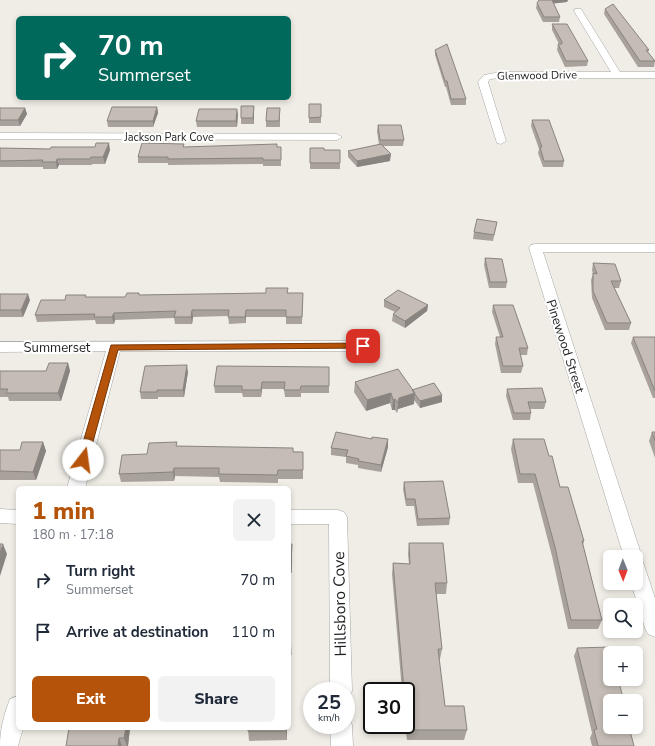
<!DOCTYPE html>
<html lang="en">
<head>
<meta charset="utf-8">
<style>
  body { margin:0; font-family:"Nunito Sans",sans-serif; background:#f2f2f3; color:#1f2937; height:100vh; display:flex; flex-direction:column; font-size:15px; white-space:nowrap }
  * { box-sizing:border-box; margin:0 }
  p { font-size:13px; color:#747a83 }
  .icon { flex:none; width:22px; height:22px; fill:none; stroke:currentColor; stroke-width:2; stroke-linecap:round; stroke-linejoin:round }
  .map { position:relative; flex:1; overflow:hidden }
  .details { position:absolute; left:16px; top:486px; width:275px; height:244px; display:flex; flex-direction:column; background:#fff; border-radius:6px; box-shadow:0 2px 6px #0003 }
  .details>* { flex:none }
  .top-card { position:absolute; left:16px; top:16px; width:275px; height:84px; border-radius:6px; box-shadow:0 2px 6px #0003; background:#00695c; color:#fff; overflow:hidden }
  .needle { width:26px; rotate:179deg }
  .tools { position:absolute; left:603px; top:550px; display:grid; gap:8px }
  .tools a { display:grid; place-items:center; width:40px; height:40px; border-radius:6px; background:#fff; box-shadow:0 2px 6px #0003; font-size:20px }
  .speed { position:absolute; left:303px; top:682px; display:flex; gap:8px; font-size:20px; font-weight:700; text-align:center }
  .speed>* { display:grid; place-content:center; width:52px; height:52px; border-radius:50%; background:#fff; box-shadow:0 2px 6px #0003; line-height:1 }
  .speed small { font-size:10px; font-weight:400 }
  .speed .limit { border:2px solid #111; border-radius:6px; background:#fff; color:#111 }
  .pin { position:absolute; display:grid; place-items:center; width:34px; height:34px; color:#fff; margin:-17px; border-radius:8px; box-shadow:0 2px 6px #0006 }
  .me { position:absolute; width:44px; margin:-22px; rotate:15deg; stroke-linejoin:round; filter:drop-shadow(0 0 3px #0008) }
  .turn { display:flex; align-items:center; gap:14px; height:84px; padding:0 16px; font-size:18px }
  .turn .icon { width:52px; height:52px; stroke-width:2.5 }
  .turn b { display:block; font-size:28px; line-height:34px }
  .round { display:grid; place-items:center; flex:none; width:42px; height:42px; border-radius:6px; background:#f2f2f3 }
  .head { display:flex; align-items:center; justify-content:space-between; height:68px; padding:0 16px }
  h1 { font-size:24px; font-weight:800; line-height:30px; color:#b45309 }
  .cta { display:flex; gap:8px; margin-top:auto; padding:8px 16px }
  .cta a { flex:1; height:46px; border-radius:6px; background:#b45309; color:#fff; font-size:16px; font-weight:800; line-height:46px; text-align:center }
  .cta a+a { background:#f2f2f3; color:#1f2937 }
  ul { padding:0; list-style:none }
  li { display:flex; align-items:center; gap:12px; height:52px; padding:0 16px }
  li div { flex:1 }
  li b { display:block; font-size:15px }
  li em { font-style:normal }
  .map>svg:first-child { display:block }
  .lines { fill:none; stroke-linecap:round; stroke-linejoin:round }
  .minor-casing { stroke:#a6a6a6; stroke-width:1 }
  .minor { fill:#fff; fill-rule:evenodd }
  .wall { fill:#a9a29c }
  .shaded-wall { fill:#89847f }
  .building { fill:#c4bcb5; stroke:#89847f }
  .route { fill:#b45309; stroke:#753606 }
  .labels { text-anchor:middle; stroke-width:4; stroke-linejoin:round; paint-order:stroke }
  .far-street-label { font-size:11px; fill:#1f1f1f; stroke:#fff }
  .street-label { font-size:13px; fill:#1f1f1f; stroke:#fff }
  .near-street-label { font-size:16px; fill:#1f1f1f; stroke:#fff }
</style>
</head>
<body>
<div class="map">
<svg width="655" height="746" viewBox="0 0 655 746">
  <rect width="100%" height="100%" fill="#f0ede6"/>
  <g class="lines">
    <defs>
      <path id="minor" d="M575 9H581L620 72H655V78H501L490 79 488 82 506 141 501 144 497 143 478 82 484 75 501 72H611L574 11Z
        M0 133 337 134 342 137 337 140 0 139Z
        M535 244H655V252H543L642 557 640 562H643L655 598V637L648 634 645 628 631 583H636V557H624L529 248 531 245Z
        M363 341 368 343 370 346 368 349 363 351H120L85 488H67L106 351 0 352V342Z
        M0 509 18 510V524L0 523Z
        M289 510H338L344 512 347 517 352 691 348 698 346 699V691H330L329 524H289Z
        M18 696V728H23L18 746H0C0 730 4 714 10 699Z
        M346 716 349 718 352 725 353 746H331L330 725H346Z"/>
    </defs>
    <use href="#minor" class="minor-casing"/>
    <use href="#minor" class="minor"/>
  </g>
  <path class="wall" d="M539 0H568L567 2 553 3 560 17 559 22H543L536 8 537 3Z
    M605 9 649 50 648 52 655 61 654 67H638L604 14Z
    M552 24 588 61 587 66 565 67 557 50 558 44H559L552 30Z
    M435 50 466 99V105H451L446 87H445L435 55Z
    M309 104H321V123H309Z
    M254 106V124H241V118Z
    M157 107 158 113 153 127H108L107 121Z
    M0 108H25L27 114 20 126H0Z
    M238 114 237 127H197L196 121Z
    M280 114V127H266V121Z
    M532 120 564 161 563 167H543L538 153 539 149 531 126Z
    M378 125 404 140 403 146H383L390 161 357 167 348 157V151L379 145 377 131Z
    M185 147H277L281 153V166H263V164L168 165V163H138V157Z
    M0 148 110 150 105 164H92V165H59L57 169H43V167H0Z
    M310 148 324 150H340V169H310Z
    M497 222 493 241 473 239 474 232Z
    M485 258 507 282 506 288H489L484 265Z
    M593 263 621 281 619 288H614L631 323 629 330H605L592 298 591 280 593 274 592 270Z
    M288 293 303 300 302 324H286V317H246V323L229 324 228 316 193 317 192 324H175L174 318 115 320 114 324H96L95 320 37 322 35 315 86 297H125L140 295Z
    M0 294 30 300 23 317H0Z
    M384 300 428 305 427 311 405 328 392 321 393 314 395 312 384 307Z
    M493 305 528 348 527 355H520L523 366 521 373H501L495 344 496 337H500L492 312Z
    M633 337H655V398H653L631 343Z
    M68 363 70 371 61 401H9L8 397H0V371H46Z
    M329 367V393H301V397H285L284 389H262L261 397H243L242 393H215L214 386Z
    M188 372 184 397H158V399H141L140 392Z
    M355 382 412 390 442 402 420 408 414 400V404L398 409 397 413 395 410H392L390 403 366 411 354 392Z
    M507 389 546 402 544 409H530L531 413 530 420H513L506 396Z
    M652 432H655V458L649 441Z
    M372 439H388V447L381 472 358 468V465L346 463V457L331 455V448Z
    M513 439 549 456 560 487 584 541 583 545 602 620 598 629H568L552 556 533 483H518L511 449Z
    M43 442 46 451 36 480H0V450H20Z
    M177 446 303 452V479H278V483L220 482 219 477 175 476 174 481 121 482 119 474Z
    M404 482 450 518 449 525 417 526 414 506H406L403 489Z
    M409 543 447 583 446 594H436L442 649 440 659H439L445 706 467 730 464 740H407L405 725H406V691H402L392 574 393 563 409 564 408 554Z
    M289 544H292V573H289Z
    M290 633 291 665H289V634Z
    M577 648 610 701 634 746H592L590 738 592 733 574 656Z
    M69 728H130L128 746H66Z
    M234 728H287V740L249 741 248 729H234Z"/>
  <path class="shaded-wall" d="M551 0H568L567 2 550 4Z
    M254 106V124L253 118Z
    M157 107 158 113 153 127V121Z
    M25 108 27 114 20 126 18 120Z
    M237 109 238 114 237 127 236 121Z
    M109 143 110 150 105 164 103 157Z
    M391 154 390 161 357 167V161Z
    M57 159 59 165 57 169 56 162Z
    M28 294 30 300 23 317 21 310Z
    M428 305 427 311 405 328V321Z
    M192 310 193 317 192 324 191 317Z
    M246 310V323L245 317Z
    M114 313 115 320 114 324 112 317Z
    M68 363 70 371 61 401 58 393Z
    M187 365 188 372 184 397 183 390Z
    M262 382V389L261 397V390Z
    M391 393 390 403 366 411 367 400Z
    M415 393 414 404 398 409 397 413 398 403 399 398Z
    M442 395V402L420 408V401Z
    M395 399V410H392L393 400Z
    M388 439V447L381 472V465Z
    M43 442 46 451 36 480 33 472Z
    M174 468 175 476 174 481 173 472Z
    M3 544 7 554 0 576V553Z
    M292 544V573L291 563Z
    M126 728H130L128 746H127L124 738Z
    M286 728H287V740L286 731Z
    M119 738 122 746H118Z"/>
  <path class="building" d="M539 0H552L560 17H544L537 3Z
    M613 4 649 50H646L655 61H640L605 9Z
    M552 24H567L588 61H566L558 44H562V42Z
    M447 44 466 99H451L447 81H445L435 50Z
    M309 104H321V117L309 118Z
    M241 106H254L253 118H241Z
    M112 107H157L153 121H107Z
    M0 108H25L18 120H0Z
    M267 108H280L279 121H266Z
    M199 109H237L236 121H196Z
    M532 120H549L564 161H544L540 147H542Z
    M378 125H401L404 140H380Z
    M96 143H109L103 157H91L90 159H57L56 162H42L43 160 0 161V148L50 149 51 147H95Z
    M142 143 184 144 183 147 277 144V147H281V160H263V158L168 159V157H138Z
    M381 144 391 154 357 161 348 151Z
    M310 148H324V150H340V163H310Z
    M477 219 497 222 494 235 474 232Z
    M485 258 502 259 507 282H490Z
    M593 263 615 264 621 281H611L631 323H607L593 291V273L597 274Z
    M266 288H288L287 293H303L302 317H286V310H246L245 317H228L229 310H192L191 317H174L176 311 114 313 112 317H94L95 314 35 315 41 300H65L66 295H86L85 297H125L127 293H139V295L266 293Z
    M398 290 428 305 405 321 393 314 400 308 384 300Z
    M0 294H28L21 310H0Z
    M493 305H513L528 348H519L523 366H503L496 337H503Z
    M633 337H655V391Z
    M49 363H68L58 393H6L8 389H0V371H46Z
    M187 365 183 390H157V392H140L145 366Z
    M217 366 329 367V386H301L300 390H284L285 382H262L261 390H242V386H214Z
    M398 369 415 393 399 398 398 403 395 399 393 400 391 393 367 400 355 382Z
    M434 383 442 395 420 401 412 390Z
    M542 388 546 402H528L531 413H514L507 389Z
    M336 432 372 439V437L388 439 381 465 358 461 359 459 346 456 348 450 331 448Z
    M652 432H655V441Z
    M513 439H544L549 456H552L560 487H568L584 541H582L602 620H571L555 547 535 474H520Z
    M22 442H43L33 472 0 471V450H20Z
    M177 442 176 446 293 448V452H303V470H278L277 475 219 474V468H174L173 472 119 474 122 455 147 454 149 443Z
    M443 481 450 518 418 519 415 499H406L404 482Z
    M409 543H443L447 583H435L442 649H438L445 706H464L467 730H408L406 709V691H404L393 563 410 564Z
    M0 544H3L0 553Z
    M289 544H292L291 563H289Z
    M290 633 291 655H289V634Z
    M610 647 611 653H610V679H618L624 701H610V727H629L634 746H598L594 730 597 729 577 648Z
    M69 728H126L124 738H119L118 746H66Z
    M248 728H286V731H248Z"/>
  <path class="route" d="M363 343 367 346 366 348 118 350 88 460 87 462H80L78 460 111 345Z"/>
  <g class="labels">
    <g class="far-street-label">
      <text transform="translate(537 75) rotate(-1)" y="4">Glenwood Drive</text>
      <text x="169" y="141">Jackson Park Cove</text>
    </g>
    <g class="street-label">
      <text transform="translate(566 346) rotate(72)" y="5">Pinewood Street</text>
      <text x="57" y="352">Summerset</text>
    </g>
    <g class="near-street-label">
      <text transform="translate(339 604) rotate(-91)" y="6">Hillsboro Cove</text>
    </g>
  </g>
</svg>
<div class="tools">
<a><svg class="needle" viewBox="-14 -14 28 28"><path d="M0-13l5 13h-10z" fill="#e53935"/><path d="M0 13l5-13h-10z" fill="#747a83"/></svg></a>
<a><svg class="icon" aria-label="search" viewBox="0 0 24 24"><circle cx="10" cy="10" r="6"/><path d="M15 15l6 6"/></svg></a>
<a>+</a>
<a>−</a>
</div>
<div class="speed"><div>25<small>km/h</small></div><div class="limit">30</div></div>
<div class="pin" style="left:363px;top:346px;background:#d93025"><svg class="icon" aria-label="arrive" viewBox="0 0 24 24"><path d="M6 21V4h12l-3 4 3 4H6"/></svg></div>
<svg class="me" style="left:83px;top:460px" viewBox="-20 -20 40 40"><circle r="19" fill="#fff"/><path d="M0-13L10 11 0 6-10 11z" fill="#b45309"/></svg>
<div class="top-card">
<div class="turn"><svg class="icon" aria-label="right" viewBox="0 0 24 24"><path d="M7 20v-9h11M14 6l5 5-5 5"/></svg><div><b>70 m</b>Summerset</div></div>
</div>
<section class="details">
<div class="head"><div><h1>1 min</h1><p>180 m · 17:18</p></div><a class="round"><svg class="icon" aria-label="close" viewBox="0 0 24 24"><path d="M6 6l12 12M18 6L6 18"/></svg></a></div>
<ul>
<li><svg class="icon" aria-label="right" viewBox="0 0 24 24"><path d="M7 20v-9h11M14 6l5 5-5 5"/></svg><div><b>Turn right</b><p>Summerset</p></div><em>70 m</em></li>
<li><svg class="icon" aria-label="arrive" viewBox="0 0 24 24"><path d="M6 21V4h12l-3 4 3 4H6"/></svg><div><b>Arrive at destination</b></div><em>110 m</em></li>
</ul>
<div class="cta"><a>Exit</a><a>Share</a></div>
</section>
</div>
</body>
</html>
